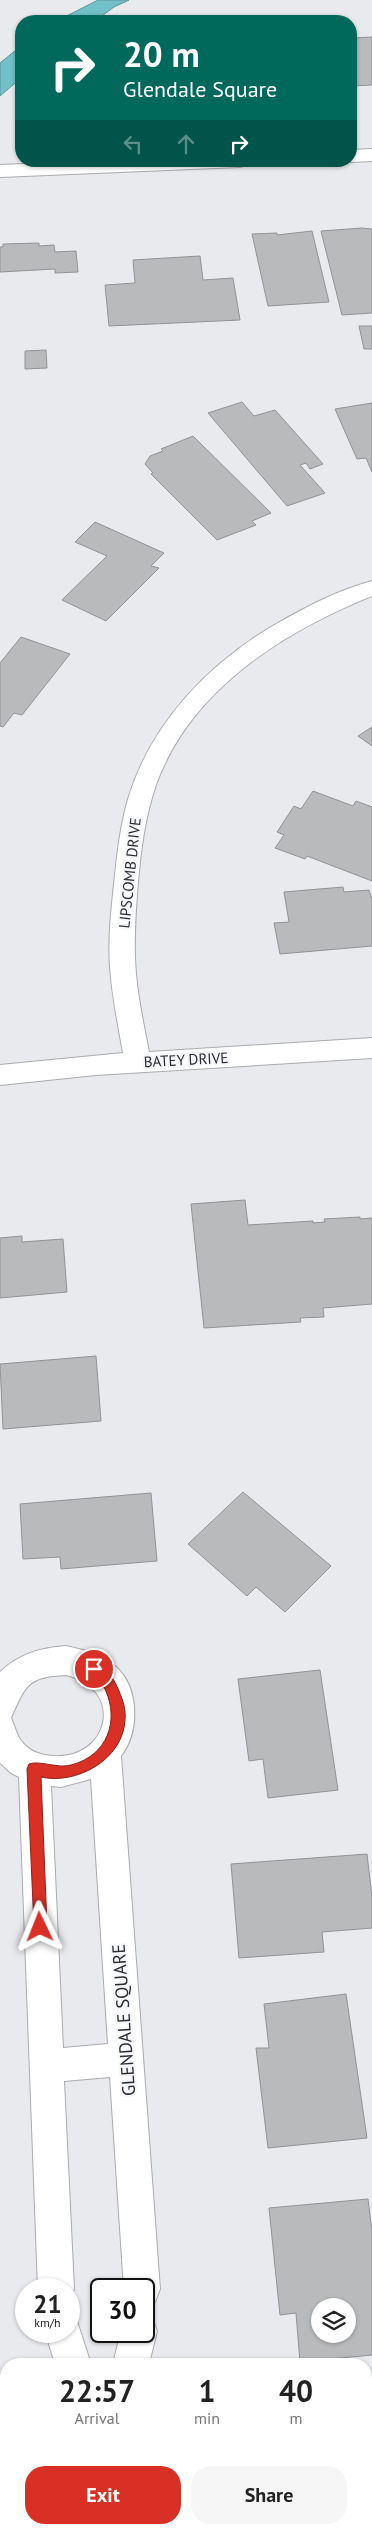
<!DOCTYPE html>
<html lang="en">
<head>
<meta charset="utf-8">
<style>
  body { margin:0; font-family:"PT Sans",sans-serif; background:#f6f6f6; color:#222; height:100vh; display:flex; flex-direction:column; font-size:19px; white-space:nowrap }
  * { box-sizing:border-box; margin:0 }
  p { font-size:16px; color:#767676 }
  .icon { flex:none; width:28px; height:28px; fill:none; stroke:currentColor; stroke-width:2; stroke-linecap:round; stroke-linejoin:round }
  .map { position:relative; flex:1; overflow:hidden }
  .side { position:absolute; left:0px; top:2358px; width:372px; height:176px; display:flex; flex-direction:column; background:#fff; border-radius:20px 20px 0 0; box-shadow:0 1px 4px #0004 }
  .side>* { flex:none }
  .guide { position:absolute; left:15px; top:15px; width:342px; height:152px; border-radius:20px; box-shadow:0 1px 4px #0004; background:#00695c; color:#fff; overflow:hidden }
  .fabs { position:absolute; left:311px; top:2298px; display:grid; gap:10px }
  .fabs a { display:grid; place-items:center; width:45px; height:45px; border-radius:50%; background:#fff; box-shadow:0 1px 4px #0004; font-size:25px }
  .speed { position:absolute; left:15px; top:2278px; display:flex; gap:10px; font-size:25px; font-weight:700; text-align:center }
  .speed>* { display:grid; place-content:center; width:65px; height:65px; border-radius:50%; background:#fff; box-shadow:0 1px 4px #0004; line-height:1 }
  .speed small { font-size:12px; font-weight:400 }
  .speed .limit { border:2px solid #111; border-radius:8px; background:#fff; color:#111 }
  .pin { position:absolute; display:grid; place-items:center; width:42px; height:42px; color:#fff; margin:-21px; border:2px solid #fff; border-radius:50%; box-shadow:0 1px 5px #0007 }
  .me { position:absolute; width:55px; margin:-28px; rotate:358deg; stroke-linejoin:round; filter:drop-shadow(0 0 4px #0008) }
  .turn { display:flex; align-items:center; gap:18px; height:105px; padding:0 25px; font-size:22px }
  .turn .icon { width:65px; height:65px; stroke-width:2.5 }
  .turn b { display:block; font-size:35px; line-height:42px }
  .lanes { display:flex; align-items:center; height:48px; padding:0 25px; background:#0003; justify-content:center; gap:25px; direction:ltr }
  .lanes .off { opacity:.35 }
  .eta { display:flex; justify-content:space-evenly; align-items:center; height:85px; text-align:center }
  .eta b { font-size:30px; font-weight:600; line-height:35px }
  .action { display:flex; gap:10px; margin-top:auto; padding:10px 25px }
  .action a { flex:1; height:58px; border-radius:20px; background:#d93025; color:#fff; font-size:20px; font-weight:600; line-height:58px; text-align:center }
  .action a+a { background:#f6f6f6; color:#222 }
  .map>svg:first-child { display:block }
  .water { fill:#73c1c8; stroke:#5d949a }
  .building { fill:#b9babc; stroke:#919295; fill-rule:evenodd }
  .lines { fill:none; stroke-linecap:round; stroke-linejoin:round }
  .minor-casing { stroke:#aaabae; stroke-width:2 }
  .minor { fill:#fff; fill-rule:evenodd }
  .route { fill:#d93025; stroke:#8d1f18 }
  .labels { text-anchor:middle; stroke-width:4.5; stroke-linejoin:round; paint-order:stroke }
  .street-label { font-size:15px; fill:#2b2c2d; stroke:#f6f7fa }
  .near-street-label { font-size:18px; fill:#2b2c2d; stroke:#f6f7fa }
</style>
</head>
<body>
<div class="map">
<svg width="372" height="2533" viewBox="0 0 372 2533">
  <rect width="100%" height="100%" fill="#e9eaed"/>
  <path class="water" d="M98 0H129L114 7 95 21H57Z
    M21 46V78L0 96V63Z"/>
  <path class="building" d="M372 37V85L351 86V38Z
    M362 228 372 229V313L342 315 321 231Z
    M312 231 329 302 268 306 252 234 277 233V235Z
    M39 243V246L54 245 55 252 76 251 78 272 55 273V269L0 272V247H3V244Z
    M200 256 203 280 233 278 240 320 109 326 105 285 135 283 133 260Z
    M359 326H372V349H364Z
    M46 350 47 368 25 369V351Z
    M242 402 254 416 275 410 323 464 310 469 306 463 300 465 325 493 287 506 208 413Z
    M372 403V472L366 458 357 459 335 409Z
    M193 436 271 513 252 521 256 525 217 540 151 474 153 473 145 464 150 456 163 451 161 449Z
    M95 522 164 553 151 566 159 568 106 621 62 600 107 556 75 542Z
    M21 637 70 654 22 715 14 713 3 727 0 726V663Z
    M372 727V746L358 736Z
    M313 791 353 806 356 801 372 807V881L307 856 305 859 275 848 284 835 277 832 294 806 301 809Z
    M343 887 344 892 369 890 372 900V946L280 954 274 923 289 922 284 892Z
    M245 1200 248 1225 313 1221V1223L325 1222 324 1219 360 1217V1219L372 1218V1304L323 1308 324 1317 300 1318 301 1322 204 1328 191 1204Z
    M22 1236V1242L63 1239 67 1292 0 1298V1238Z
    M96 1356 101 1421 3 1429 0 1364Z
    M243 1492 331 1566 285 1612 256 1587 247 1596 188 1544Z
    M151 1493 157 1561 61 1569 60 1557 23 1559 20 1504Z
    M320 1670 338 1790 268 1798 263 1759 249 1761 238 1679Z
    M367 1854 372 1897V1928L322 1932 324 1952 239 1958 231 1864Z
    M346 1994 367 2138 268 2148 256 2048H269L264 2004Z
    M368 2199 372 2232V2355L300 2362 296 2313 280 2315 269 2208ZM320 2306H348V2334H320Z
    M372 2446V2533H327V2528H366V2447Z"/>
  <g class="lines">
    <defs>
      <path id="minor" d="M372 149V161L351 162 350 161 351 150Z
        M100 161H249L247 165 240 167 0 177V165Z
        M372 581V596C283 632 190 690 156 785 145 817 141 849 138 882 136 907 134 933 135 958 136 989 143 1021 149 1052L372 1038V1058L96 1075 0 1085V1065L123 1053C118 1025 112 996 110 967 108 940 111 912 114 884 117 855 120 827 128 799 151 723 209 663 276 624 306 607 338 590 372 581Z
        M66 1646C84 1650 102 1654 116 1667 139 1687 140 1732 121 1756L160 2289 155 2302 144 2306V2289H124L110 2077 64 2081 74 2289 69 2301V2289H38L19 1777 11 1773 0 1763V1672C19 1654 40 1648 66 1646ZM66 1675C127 1690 108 1760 53 1756 39 1755 28 1751 20 1739 16 1733 14 1724 11 1718 26 1684 28 1677 66 1675ZM91 1779 108 2044 63 2048 51 1786 61 1787Z
        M69 2315 76 2318 91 2364H55L45 2331H69Z
        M144 2315 152 2318 157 2331 149 2364H113L121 2331H144Z
        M92 2528H130L131 2533H93Z"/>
    </defs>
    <use href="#minor" class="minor-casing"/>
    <use href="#minor" class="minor"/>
  </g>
  <path class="route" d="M94 1663C107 1667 114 1679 119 1691 123 1701 126 1709 125 1720 123 1760 76 1785 41 1777L47 1927 45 1932 40 1934 36 1932 34 1927 27 1769 29 1764C40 1760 58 1769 71 1765 107 1756 120 1721 105 1689 101 1681 92 1677 88 1669L90 1664Z"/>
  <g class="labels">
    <g class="street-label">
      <text transform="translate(130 873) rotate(-84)" y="5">LIPSCOMB DRIVE</text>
      <text transform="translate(186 1060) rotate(-3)" y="5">BATEY DRIVE</text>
    </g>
    <g class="near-street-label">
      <text transform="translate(124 2020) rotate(-94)" y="6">GLENDALE SQUARE</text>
    </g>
  </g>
</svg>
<div class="fabs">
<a><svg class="icon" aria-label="layers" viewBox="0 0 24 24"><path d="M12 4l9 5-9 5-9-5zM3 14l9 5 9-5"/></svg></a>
</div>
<div class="speed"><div>21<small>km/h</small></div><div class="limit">30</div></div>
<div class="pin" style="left:94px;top:1669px;background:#d93025"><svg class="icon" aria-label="arrive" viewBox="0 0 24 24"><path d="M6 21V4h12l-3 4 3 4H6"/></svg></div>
<svg class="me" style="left:40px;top:1927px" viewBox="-20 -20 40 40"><path d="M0-17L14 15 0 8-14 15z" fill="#d93025" stroke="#fff" stroke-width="4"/></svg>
<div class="guide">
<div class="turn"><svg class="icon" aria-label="right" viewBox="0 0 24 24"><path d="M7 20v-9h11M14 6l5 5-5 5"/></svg><div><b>20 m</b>Glendale Square</div></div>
<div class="lanes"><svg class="icon off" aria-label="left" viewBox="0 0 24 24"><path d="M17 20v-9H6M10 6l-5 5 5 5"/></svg><svg class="icon off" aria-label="ahead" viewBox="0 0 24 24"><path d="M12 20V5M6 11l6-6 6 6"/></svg><svg class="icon" aria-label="right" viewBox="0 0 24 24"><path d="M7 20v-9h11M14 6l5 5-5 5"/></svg></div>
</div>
<section class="side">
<div class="eta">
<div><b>22:57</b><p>Arrival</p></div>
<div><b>1</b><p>min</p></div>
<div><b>40</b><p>m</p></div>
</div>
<div class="action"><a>Exit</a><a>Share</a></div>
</section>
</div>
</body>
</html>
